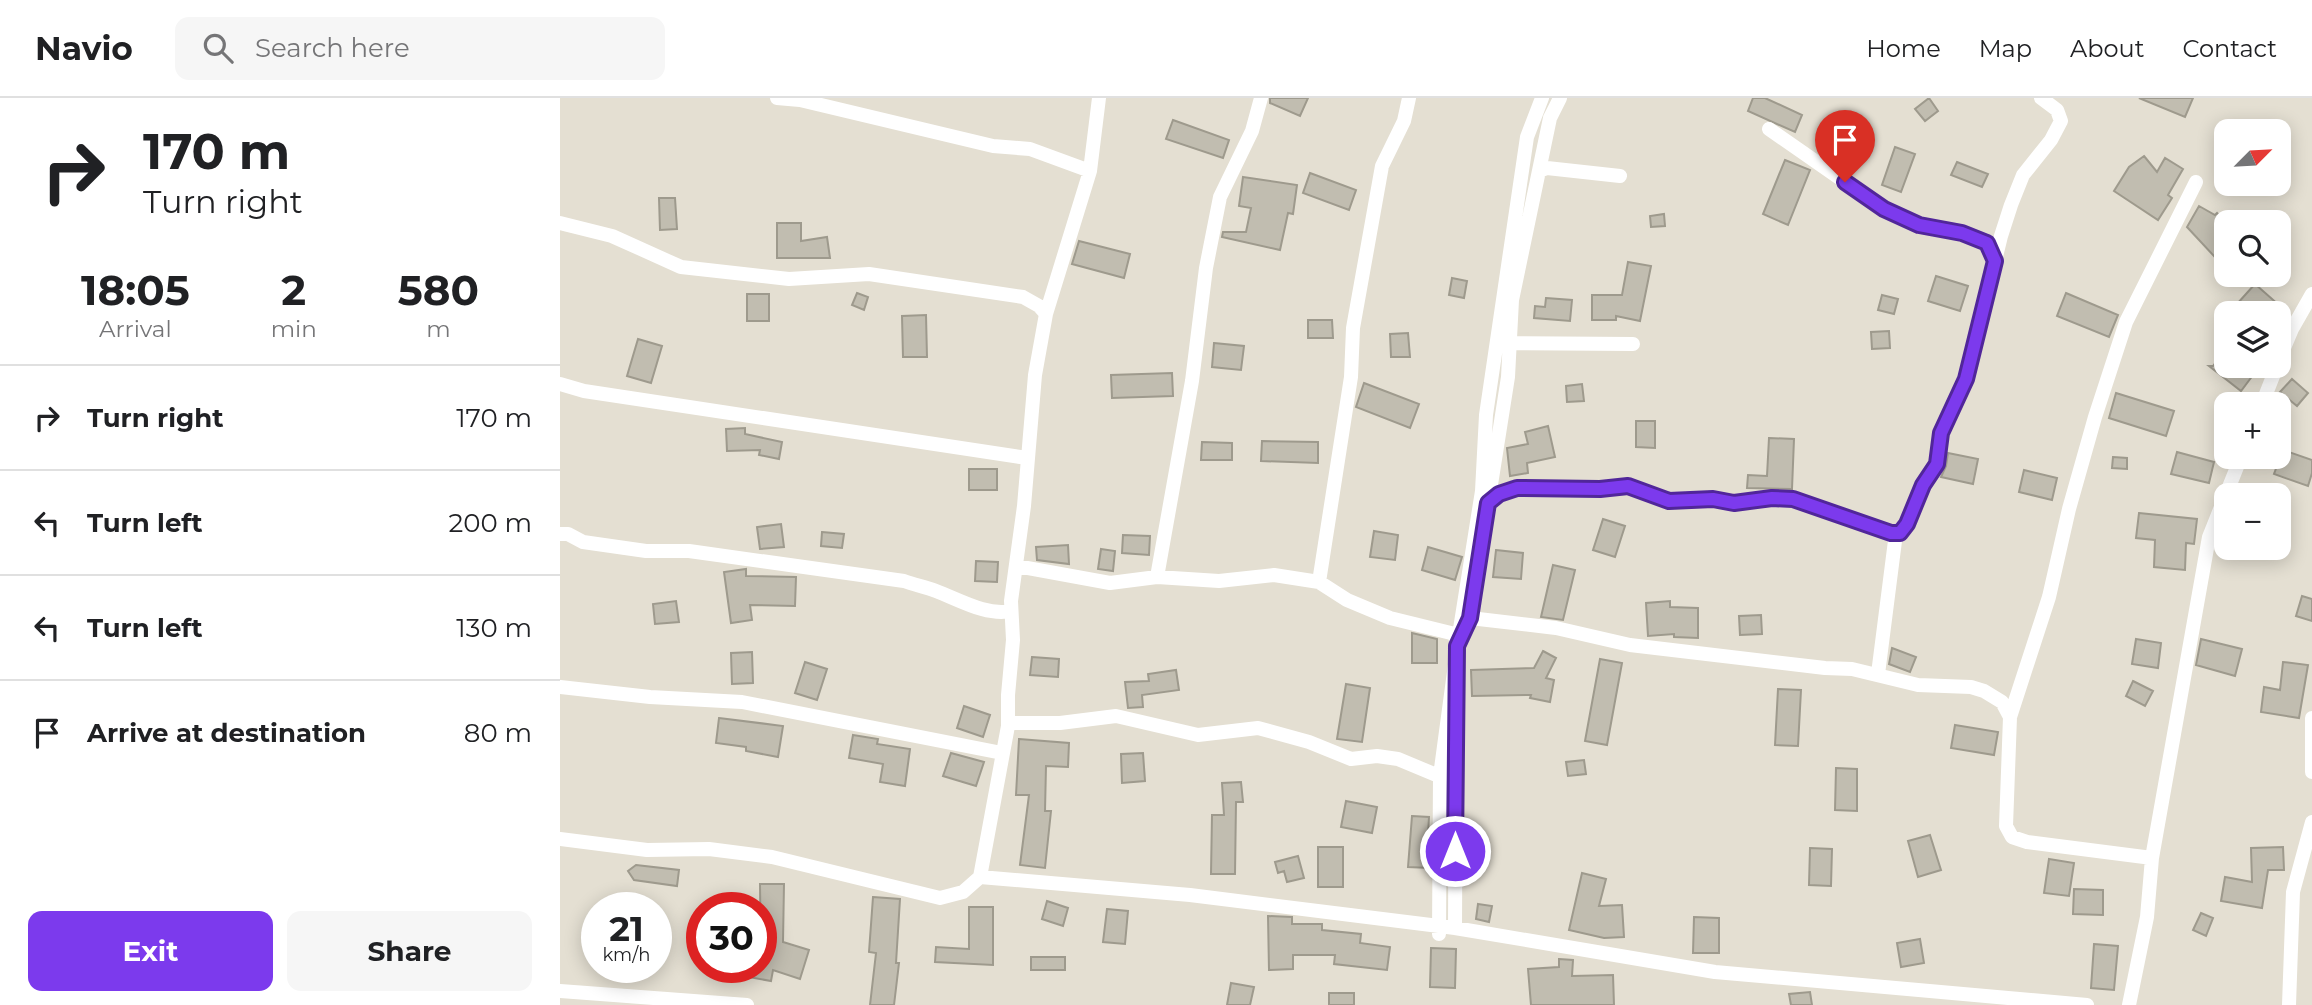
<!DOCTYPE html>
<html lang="en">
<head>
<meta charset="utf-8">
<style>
  body { margin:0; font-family:Montserrat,sans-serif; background:#f6f6f6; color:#202124; height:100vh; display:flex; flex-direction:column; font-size:26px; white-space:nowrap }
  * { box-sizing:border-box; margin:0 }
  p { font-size:23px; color:#757577 }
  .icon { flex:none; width:38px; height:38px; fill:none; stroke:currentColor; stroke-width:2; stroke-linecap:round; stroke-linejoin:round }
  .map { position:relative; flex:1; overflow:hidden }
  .details { display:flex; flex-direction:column; background:#fff; width:560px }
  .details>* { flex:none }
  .guide { background:#fff; color:#202124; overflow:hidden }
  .needle { width:46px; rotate:66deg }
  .controls { position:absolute; left:1654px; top:21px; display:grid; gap:14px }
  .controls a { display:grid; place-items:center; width:77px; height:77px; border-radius:14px; background:#fff; box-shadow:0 4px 18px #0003; font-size:35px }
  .speed { position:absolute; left:21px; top:794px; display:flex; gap:14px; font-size:35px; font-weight:700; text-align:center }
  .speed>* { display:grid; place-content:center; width:91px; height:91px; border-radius:50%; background:#fff; box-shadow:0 4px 18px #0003; line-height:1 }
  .speed small { font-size:18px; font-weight:400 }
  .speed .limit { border:10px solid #d22; background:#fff; color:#111 }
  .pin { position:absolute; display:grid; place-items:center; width:60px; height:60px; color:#fff; margin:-72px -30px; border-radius:50% 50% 50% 0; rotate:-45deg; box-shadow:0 0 7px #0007 }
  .pin .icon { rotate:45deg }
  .me { position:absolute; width:77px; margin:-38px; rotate:0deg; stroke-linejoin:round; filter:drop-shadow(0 0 5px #0008) }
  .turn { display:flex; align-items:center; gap:24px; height:147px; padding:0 28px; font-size:32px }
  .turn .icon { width:91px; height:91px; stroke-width:2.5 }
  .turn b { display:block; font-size:49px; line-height:60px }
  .eta { display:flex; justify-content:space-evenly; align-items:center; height:119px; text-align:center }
  .eta b { font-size:42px; font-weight:700; line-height:49px }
  .button { display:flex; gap:14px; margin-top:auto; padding:14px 28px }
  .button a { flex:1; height:80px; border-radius:14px; background:#7c3aed; color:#fff; font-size:28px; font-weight:700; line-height:80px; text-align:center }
  .button a+a { background:#f6f6f6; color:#202124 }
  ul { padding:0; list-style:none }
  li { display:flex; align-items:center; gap:21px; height:105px; padding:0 28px; border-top:2px solid #e0e0e0 }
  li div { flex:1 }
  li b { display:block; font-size:26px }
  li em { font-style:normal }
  header { display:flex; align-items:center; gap:42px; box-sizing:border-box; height:98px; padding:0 35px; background:#fff; border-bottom:2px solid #e0e0e0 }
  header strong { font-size:33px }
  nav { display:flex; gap:38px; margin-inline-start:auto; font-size:24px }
  .search { width:490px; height:63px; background:#f6f6f6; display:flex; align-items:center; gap:18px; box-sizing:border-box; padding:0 24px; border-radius:14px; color:#757577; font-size:26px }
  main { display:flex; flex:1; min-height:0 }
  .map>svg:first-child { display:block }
  .building { fill:#c1bdb0; stroke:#9e9a8d; stroke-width:2 }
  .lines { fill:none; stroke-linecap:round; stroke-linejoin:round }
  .minor { stroke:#fff; stroke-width:14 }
  .route-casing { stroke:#51269a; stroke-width:18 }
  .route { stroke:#7c3aed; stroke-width:12 }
</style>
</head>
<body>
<header>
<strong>Navio</strong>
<div class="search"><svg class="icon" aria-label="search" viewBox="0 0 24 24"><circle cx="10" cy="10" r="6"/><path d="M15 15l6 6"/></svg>Search here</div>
<nav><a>Home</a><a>Map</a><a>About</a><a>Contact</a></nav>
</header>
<main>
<section class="details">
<div class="guide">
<div class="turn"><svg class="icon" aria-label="right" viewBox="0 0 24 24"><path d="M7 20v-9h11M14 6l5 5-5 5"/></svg><div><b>170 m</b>Turn right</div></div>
</div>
<div class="eta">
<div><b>18:05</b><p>Arrival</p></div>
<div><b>2</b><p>min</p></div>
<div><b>580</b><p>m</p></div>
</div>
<ul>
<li><svg class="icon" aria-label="right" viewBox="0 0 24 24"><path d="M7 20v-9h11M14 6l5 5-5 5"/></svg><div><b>Turn right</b></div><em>170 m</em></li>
<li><svg class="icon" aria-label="left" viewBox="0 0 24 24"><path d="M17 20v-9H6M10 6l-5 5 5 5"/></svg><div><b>Turn left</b></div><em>200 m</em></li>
<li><svg class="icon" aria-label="left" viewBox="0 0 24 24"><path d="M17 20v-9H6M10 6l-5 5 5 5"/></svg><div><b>Turn left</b></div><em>130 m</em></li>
<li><svg class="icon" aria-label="arrive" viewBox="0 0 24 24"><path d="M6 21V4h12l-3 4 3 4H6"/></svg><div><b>Arrive at destination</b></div><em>80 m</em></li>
</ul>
<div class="button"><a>Exit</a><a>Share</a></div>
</section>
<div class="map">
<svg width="1752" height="907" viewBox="0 0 1752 907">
  <rect width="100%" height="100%" fill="#e4dfd2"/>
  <path class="building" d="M710 0H748L740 18 710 5Z
    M1193 0H1205L1242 17 1235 34 1188 13Z
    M1369 0 1378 13 1365 23 1355 11Z
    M1579 0H1633L1625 19Z
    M613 22 669 42 663 60 606 41Z
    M1281 33 1297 44 1287 59 1271 49Z
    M1335 49 1355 56 1341 94 1322 87Z
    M1584 58 1597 74 1605 60 1623 71 1608 97 1612 100 1598 122 1554 93 1569 69Z
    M1225 62 1250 72 1228 127 1203 116Z
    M1397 64 1428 76 1422 89 1391 77Z
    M750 75 796 92 789 112 743 95Z
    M683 79 737 87 733 116 728 115 720 152 662 139 663 134H686L691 110 679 108Z
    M99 100H115L117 131 100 132Z
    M1639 108 1655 117 1657 115 1666 125V171L1627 129Z
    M1104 116 1105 128 1091 129 1090 118Z
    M217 125H241V143L267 139 270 160H217Z
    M519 143 570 156 564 180 512 166Z
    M1068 164 1091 168 1080 223 1056 218V222H1032V197H1062Z
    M1376 178 1408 188 1400 213 1368 203Z
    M892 180 907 183 904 200 889 197Z
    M1695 186 1728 215 1686 214 1677 206Z
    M297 195 308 199 304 212 292 207Z
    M1506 195 1558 217 1549 239 1497 218Z
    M187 196H209V223H187Z
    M1322 197 1338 201 1334 216 1318 212Z
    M986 200 1012 202 1010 223 974 220 975 208 985 209Z
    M366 217 367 259H343L342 218Z
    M748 222H772L773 240H748Z
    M1329 233 1330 250 1312 251 1311 234Z
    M848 235 850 259H831L830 236Z
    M78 241 102 248 91 285 67 278Z
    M654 245 684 248 681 272 652 269Z
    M1666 251V268H1689L1696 273 1681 293 1649 268H1653Z
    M612 275 613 298 552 300 551 277Z
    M1732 281 1748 295 1737 308 1720 294Z
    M804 285 859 306 850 330 796 309Z
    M1022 286 1024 303 1007 304 1006 288Z
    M1556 295 1614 313 1606 338 1549 320Z
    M1076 323H1095V350L1076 349Z
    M988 328 995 359 967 365 968 375 950 378 947 350 968 346 965 334Z
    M185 330V336L222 344 219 361 199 357 200 352 167 353 166 331Z
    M1209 340 1234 341 1232 391 1187 390 1188 377 1207 378Z
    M702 343 758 344V365L701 363Z
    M642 344 672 345V362H641Z
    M1723 352 1752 362V375L1748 388 1714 376Z
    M1617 354 1654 364 1649 385 1611 376Z
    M1388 355 1418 361 1413 386 1381 379 1386 368Z
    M1553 359 1567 360V371L1552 370Z
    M409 371H437V392H409Z
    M1464 372 1497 380 1492 402 1459 394Z
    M1579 415 1637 421 1634 446 1626 445 1625 472 1594 469 1595 442 1576 440Z
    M1043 421 1065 428 1055 459 1033 452Z
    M221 426 224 449 200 451 197 429Z
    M814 433 838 437 835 462 810 459Z
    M262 434 284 436 282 450 261 448Z
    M563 437 590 438 589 457 562 455Z
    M508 447 509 466 477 462 476 449Z
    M868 449 902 459 895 482 862 472Z
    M541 451 555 453 553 473 538 471Z
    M936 452 963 455 961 481 933 479Z
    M416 463 438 464 437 484 415 483Z
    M993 467 1015 472 1003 522 981 519Z
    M186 471V478L236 479 235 508 190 507 192 522 171 525 164 474Z
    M1742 498 1752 501V523L1736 518Z
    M116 503 119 524 95 526 93 506Z
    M1110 503V509L1138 510V540L1114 539V536L1088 538 1086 505Z
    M1201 517 1202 536 1180 537 1179 518Z
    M852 535 877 541V565H852Z
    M1576 541 1601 545 1598 570 1572 566Z
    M1641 541 1682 551 1675 578 1636 567Z
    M1332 550 1356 559 1350 574 1329 566Z
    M983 553 996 560 986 580 994 582 990 604 970 600 971 597 912 598 911 572 974 570Z
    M192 554 193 585 172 586 171 555Z
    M472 559 499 561 498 579 470 577Z
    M1040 561 1062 565 1047 647 1025 643Z
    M245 564 267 571 257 602 235 595Z
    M1723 564 1748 567 1739 620 1701 614 1704 589 1720 592Z
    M616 572 619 592 582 597 583 609 568 610 565 584 589 583 588 576Z
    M1573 583 1593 593 1585 608 1566 598Z
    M786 586 810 590 802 644 777 641Z
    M1218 591 1241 592 1238 648 1215 647Z
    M404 608 430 617 423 639 397 630Z
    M159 620 223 628 218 659 186 653V649L156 645Z
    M1395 627 1438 634 1434 657 1391 650Z
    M293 637 318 641 317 646 350 651 345 688 320 684 323 666 289 660Z
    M459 641 509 645 508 669 486 668 485 713H491L485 770 460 767 469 697H456Z
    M391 655 424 664 416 688 383 678Z
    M583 655 585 683 562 685 561 656Z
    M1024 662 1026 676 1008 678 1006 664Z
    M1276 670 1297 671V713L1275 712Z
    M681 684 683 704H676L675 776H651L652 717H664L662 685Z
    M786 703 817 709 812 735 781 729Z
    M852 718 869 719 867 752H870V770L848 769Z
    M1370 737 1381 772 1358 779 1348 743Z
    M758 749H783V789H758Z
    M1723 749 1724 772H1708L1702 810 1661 803 1665 779 1692 784 1691 750Z
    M1250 750 1272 751 1271 788 1249 787Z
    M738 758 744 780 727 784 724 773 718 775 715 764Z
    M1489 761 1514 765 1509 798 1484 795Z
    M76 767 119 772 117 788 74 782 68 773Z
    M1022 775 1046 781 1039 808 1062 807 1064 839 1044 840 1009 832Z
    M200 786H224L223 844 249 852 240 881 213 872 211 883 172 876 173 870H201Z
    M1514 791 1543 792V817L1513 816Z
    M313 799 340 801 336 865H339L334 907H310L316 855 309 854Z
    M487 803 508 810 503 828 482 821Z
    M918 806 932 808 929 824 916 821Z
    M409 809H433V867L375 864 376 849 409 851Z
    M547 811 568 813 565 846 543 844Z
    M1641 815 1653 820 1646 838 1633 832Z
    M708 818 732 819V826H762V832L801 836 800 845 830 849 827 872 774 866 775 857H733V871L709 872Z
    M1134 819 1159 820V855H1133Z
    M1360 841 1364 865 1341 869 1337 845Z
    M1534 846 1558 848 1554 892 1531 890Z
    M871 850 896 851 895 890 870 889Z
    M471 859H505V872H471Z
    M999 861 1013 862 1012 878 1053 877 1054 907H971L968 871 999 869Z
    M671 885 694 889 690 907H667Z
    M1250 894 1252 907H1231L1229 896Z
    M769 895H794V907H769Z"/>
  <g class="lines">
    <path class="minor" d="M217 0 240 2 433 48 470 51 530 73
      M1209 31 1324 111 1359 127 1402 135 1427 145 1435 163
      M979 73 987 70 1060 78
      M0 125 52 138 121 169 229 181 309 176 463 199 479 208 486 216
      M941 245 1073 246
      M1718 264 1732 231 1752 196
      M0 286 24 293 467 360
      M1702 306 1717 268
      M930 393 948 279 952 202 990 20 1000 0
      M928 405 939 396 957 390 1040 391 1068 388 1109 403 1153 401 1174 405 1211 400 1233 401 1331 435H1340L1347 426 1363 387 1377 366 1381 336 1406 281 1441 138 1451 107 1463 77 1491 42 1501 23 1497 12 1481 0
      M0 436H8L23 444 86 453H129L344 483C355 487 366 489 376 493 400 502 426 518 451 513
      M456 468 550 485 597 479 659 483 714 477 759 484 787 502 830 520 899 537 895 538 896 543
      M597 479 632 283 646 170 660 99 692 33 701 0
      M759 484 791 279 793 230 822 68 844 23 849 0
      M910 520 996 530 1070 547 1265 570 1292 571 1358 587 1411 589 1424 593 1442 604 1450 619
      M1318 576 1336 435
      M0 589 90 599 182 604 442 655
      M1752 620V674
      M448 625H500L556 618 638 637 698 630 749 644 791 661 817 658 838 661 874 676H887
      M0 741 87 752 149 751 212 759 380 800 403 794 420 779 630 797 895 830 1155 874 1527 907
      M1592 760 1467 744 1452 739 1446 728 1450 619 1489 499 1509 411 1535 319 1566 224 1636 84
      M420 779 448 628V597L453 542 451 503 464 408 475 277 486 216 530 73 539 0
      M895 830 896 612
      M879 836 880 678 899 537 922 393 926 317 967 39 982 0
      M0 893 187 907
      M1569 907 1587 819 1592 760 1649 439 1681 359
      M1729 907 1733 794 1752 724"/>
  </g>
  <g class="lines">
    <defs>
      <path id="route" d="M895 753 897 548 910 520 928 405 939 396 957 390 1040 391 1068 388 1109 403 1153 401 1174 405 1212 400 1233 401 1331 435H1340L1347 426 1363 387 1377 366 1381 335 1406 281 1435 163 1427 145 1402 135 1359 127 1324 111 1285 84"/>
    </defs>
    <use href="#route" class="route-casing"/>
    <use href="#route" class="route"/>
  </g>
</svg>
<div class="controls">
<a><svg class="needle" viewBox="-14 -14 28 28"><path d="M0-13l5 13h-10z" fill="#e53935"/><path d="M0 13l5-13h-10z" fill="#757577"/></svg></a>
<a><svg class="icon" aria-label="search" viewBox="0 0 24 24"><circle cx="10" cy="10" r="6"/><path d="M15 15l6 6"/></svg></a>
<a><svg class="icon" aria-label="layers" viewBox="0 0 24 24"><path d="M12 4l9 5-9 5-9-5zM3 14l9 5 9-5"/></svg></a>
<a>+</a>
<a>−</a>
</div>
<div class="speed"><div>21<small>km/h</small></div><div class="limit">30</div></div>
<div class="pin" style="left:1285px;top:84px;background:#d93025"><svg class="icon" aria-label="arrive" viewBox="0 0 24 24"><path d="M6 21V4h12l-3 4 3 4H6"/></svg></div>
<svg class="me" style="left:895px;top:753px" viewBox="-20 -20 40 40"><circle r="17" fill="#7c3aed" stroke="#fff" stroke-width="3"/><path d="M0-11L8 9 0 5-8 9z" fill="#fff"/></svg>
</div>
</main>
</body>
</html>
